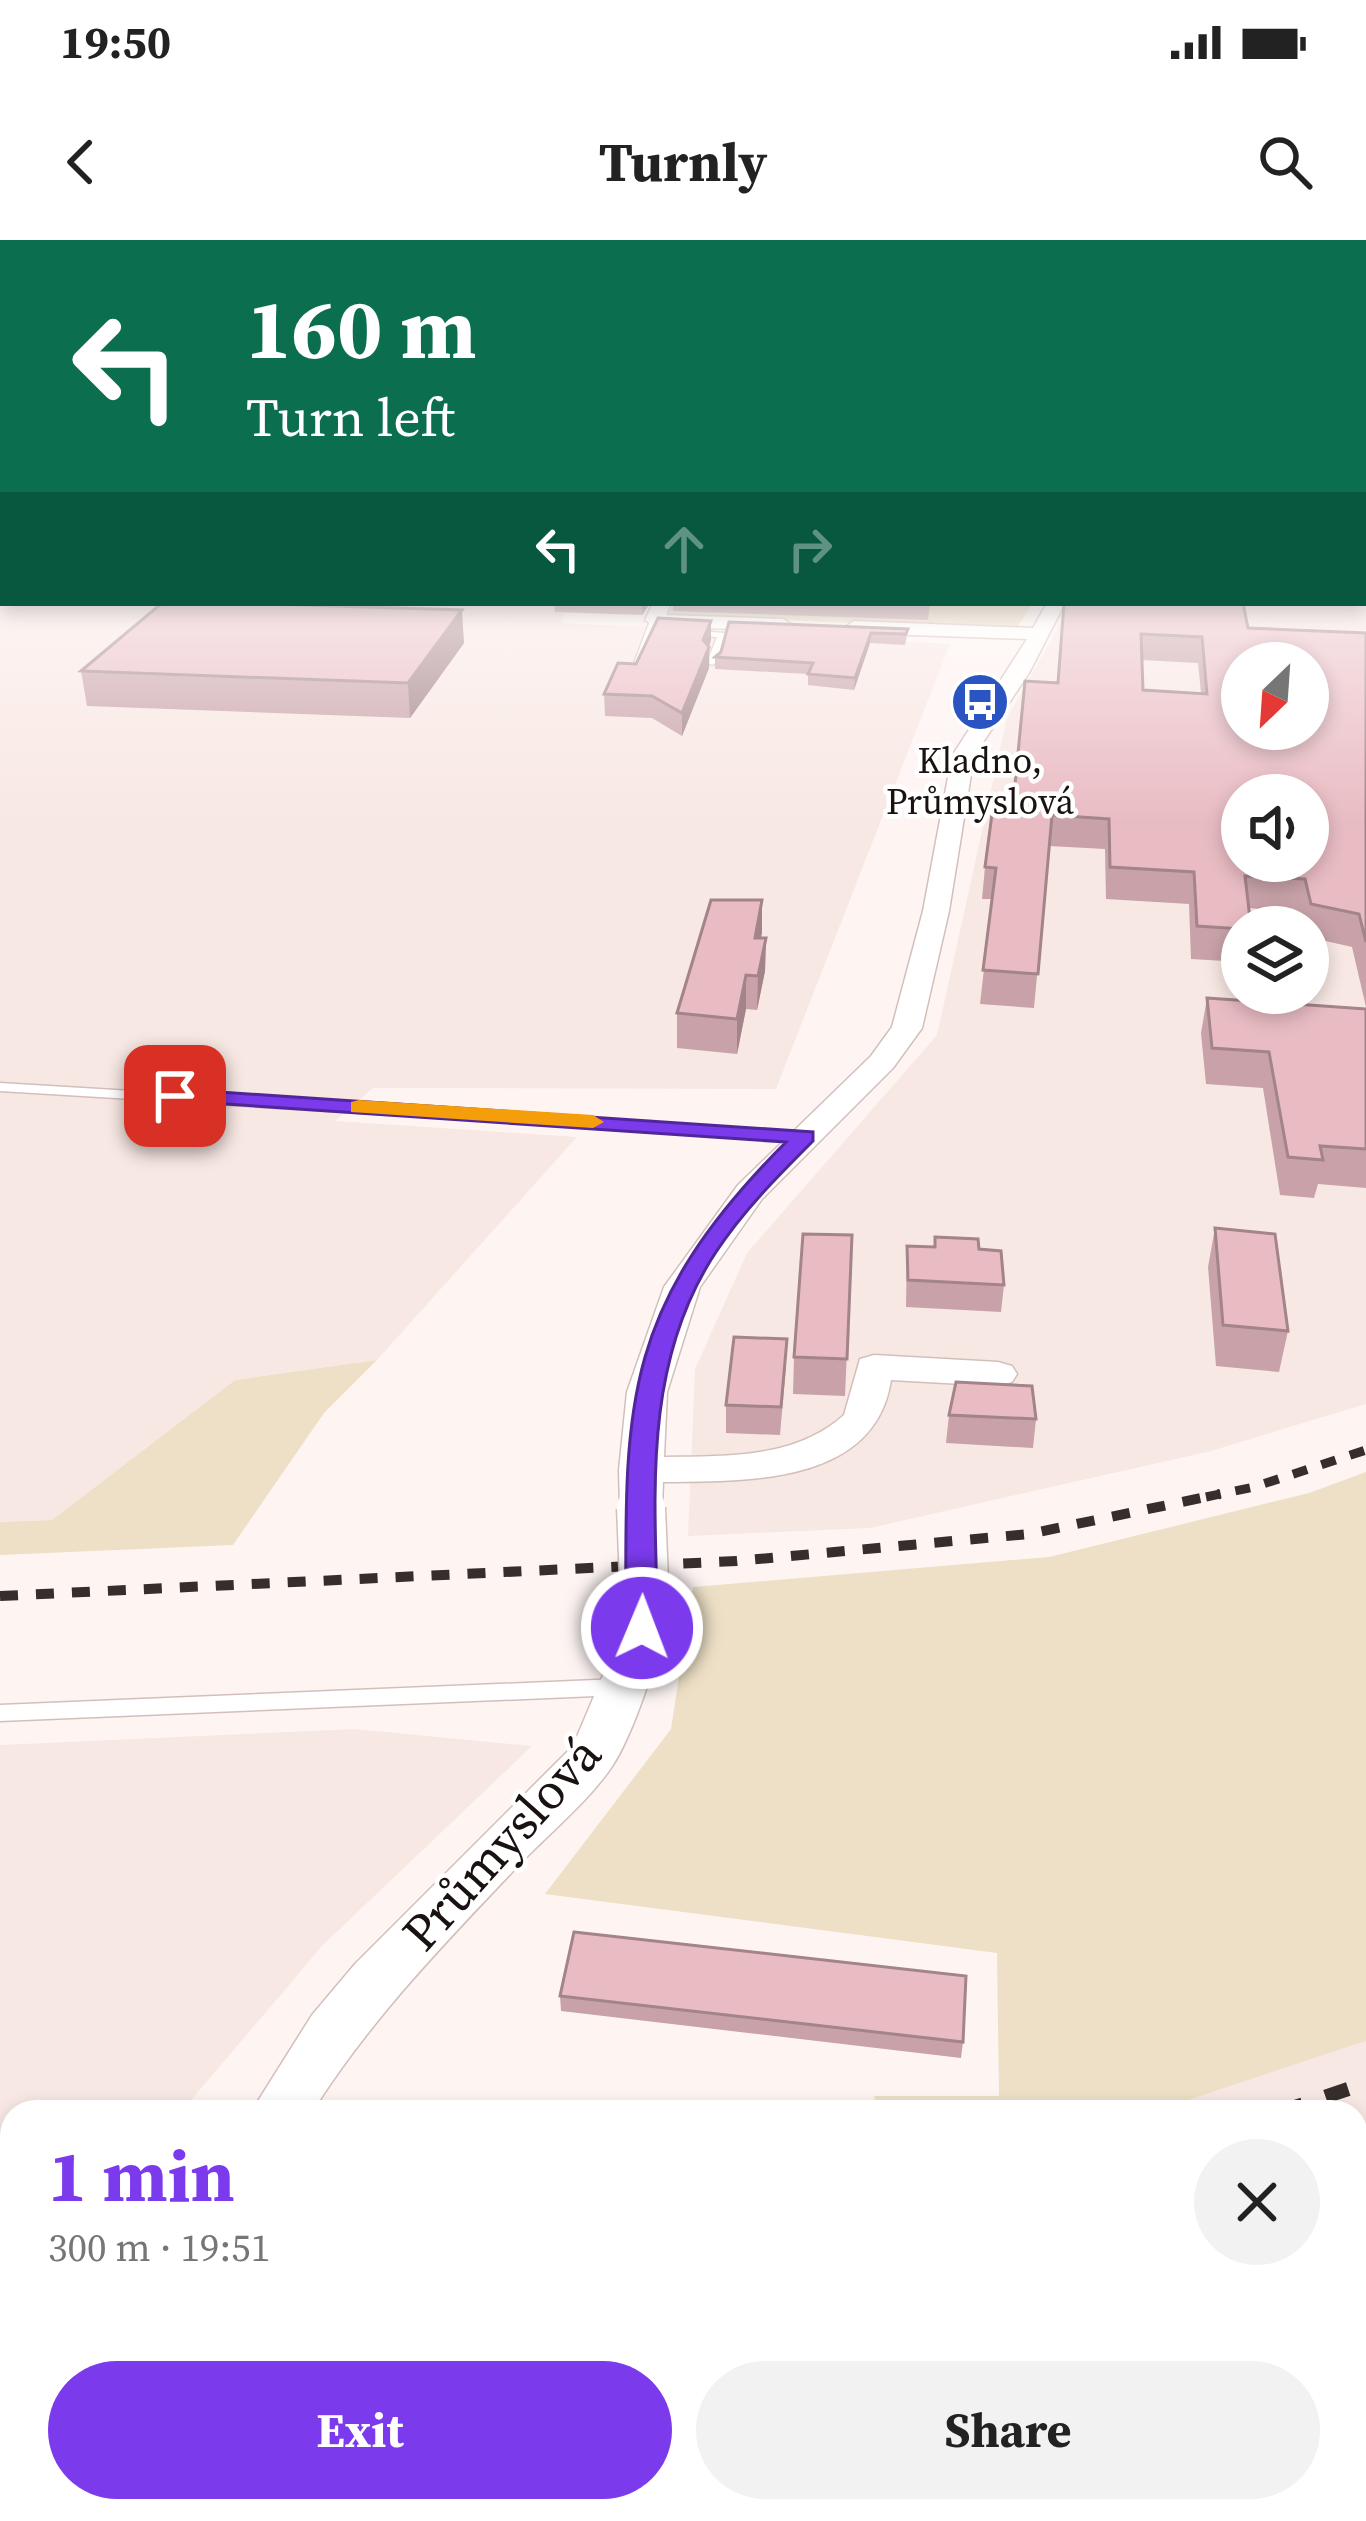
<!DOCTYPE html>
<html lang="en">
<head>
<meta charset="utf-8">
<style>
  body { margin:0; font-family:"Source Serif 4",serif; background:#f2f2f2; color:#222; height:100vh; display:flex; flex-direction:column; font-size:45px; white-space:nowrap }
  * { box-sizing:border-box; margin:0 }
  p { font-size:39px; color:#767676 }
  .icon { flex:none; width:66px; height:66px; fill:none; stroke:currentColor; stroke-width:2; stroke-linecap:round; stroke-linejoin:round }
  .map { position:relative; flex:1; overflow:hidden }
  .side { position:absolute; left:0px; top:1860px; width:1368px; height:423px; display:flex; flex-direction:column; background:#fff; border-radius:36px 36px 0 0; box-shadow:0 6px 18px #0003 }
  .side>* { flex:none }
  .top-card { position:absolute; left:0px; top:0px; width:1368px; height:366px; box-shadow:0 6px 18px #0003; background:#0b6e4f; color:#fff; overflow:hidden }
  .needle { width:78px; rotate:205deg }
  .controls { position:absolute; left:1221px; top:402px; display:grid; gap:24px }
  .controls a { display:grid; place-items:center; width:108px; height:108px; border-radius:50%; background:#fff; box-shadow:0 6px 18px #0003; font-size:60px }
  .pin { position:absolute; display:grid; place-items:center; width:102px; height:102px; color:#fff; margin:-51px; border-radius:24px; box-shadow:0 6px 18px #0006 }
  .me { position:absolute; width:132px; margin:-66px; rotate:1deg; stroke-linejoin:round; filter:drop-shadow(0 0 9px #0008) }
  .turn { display:flex; align-items:center; gap:42px; height:252px; padding:0 48px; font-size:54px }
  .turn .icon { width:156px; height:156px; stroke-width:2.5 }
  .turn b { display:block; font-size:84px; line-height:102px }
  .lanes { display:flex; align-items:center; height:114px; padding:0 48px; background:#0003; justify-content:center; gap:60px; direction:ltr }
  .lanes .off { opacity:.35 }
  .round { display:grid; place-items:center; flex:none; width:126px; height:126px; border-radius:63px; background:#f2f2f2 }
  .overview { display:flex; align-items:center; justify-content:space-between; height:204px; padding:0 48px }
  h1 { font-size:72px; font-weight:700; line-height:90px; color:#7c3aed }
  .button { display:flex; gap:24px; margin-top:auto; padding:24px 48px }
  .button a { flex:1; height:138px; border-radius:72px; background:#7c3aed; color:#fff; font-size:48px; font-weight:700; line-height:138px; text-align:center }
  .button a+a { background:#f2f2f2; color:#222 }
  .status { display:flex; justify-content:space-between; align-items:center; height:84px; padding:0 60px; background:#fff; direction:ltr }
  .status svg { height:33px; fill:currentColor }
  header { display:flex; justify-content:space-between; align-items:center; height:156px; padding:0 48px; background:#fff; font-size:54px; font-weight:700 }
  .map>svg:first-child { display:block }
  .built { fill:#f8e8e3; fill-rule:evenodd }
  .green { fill:#ede0c6 }
  .lines { fill:none; stroke-linecap:round; stroke-linejoin:round }
  .lane-casing { stroke:#d3bfba; stroke-width:3 }
  .street-casing { stroke:#d3bfba; stroke-width:3 }
  .lane { fill:#fff; fill-rule:evenodd }
  .street { fill:#fff; fill-rule:evenodd }
  .rail-far2 { stroke:#352e2c; stroke-width:9; stroke-dasharray:15 15; stroke-linecap:butt }
  .rail-far1 { stroke:#352e2c; stroke-width:10; stroke-dasharray:18 18; stroke-linecap:butt }
  .rail { stroke:#352e2c; stroke-width:14; stroke-dasharray:24 24; stroke-linecap:butt }
  .street-bridge-casing { stroke:#d3bfba; stroke-width:51; stroke-linecap:butt }
  .street-bridge { stroke:#fff; stroke-width:48 }
  .wall { fill:#c8a2a8; fill-rule:evenodd }
  .shaded-wall { fill:#a38488 }
  .building { fill:#e9bcc3; stroke:#a38488; stroke-width:3; fill-rule:evenodd }
  .route { fill:#7c3aed; stroke:#51269a; stroke-width:3 }
  .slow { fill:#f59e0b }
  .labels { text-anchor:middle; stroke-width:9; stroke-linejoin:round; paint-order:stroke }
  .far-poi-label { font-size:36px; fill:#191210; stroke:#fff }
  .near-street-label { font-size:51px; fill:#191210; stroke:#fff }
</style>
</head>
<body>
<div class="status"><b>19:50</b><svg viewBox="0 0 49 12"><path d="M0 12V9h3v3zM5 12V6h3v6zM10 12V3h3v9zM15 12V0h3v12zM26 1h20v11H26zM47 4h2v5h-2z"/></svg></div>
<header><svg class="icon" aria-label="back" viewBox="0 0 24 24"><path d="M15 5l-7 7 7 7"/></svg>Turnly<svg class="icon" aria-label="search" viewBox="0 0 24 24"><circle cx="10" cy="10" r="6"/><path d="M15 15l6 6"/></svg></header>
<div class="map">
<svg width="1366" height="2281" viewBox="0 0 1366 2281">
  <rect width="100%" height="100%" fill="#fef5f3"/>
  <path class="built" d="M0 262 3 363H566L562 383 950 404 776 849 373 848 335 881 577 897 377 1120 235 1140 52 1280 0 1282Z
    M1366 316V1164L1211 1211 870 1288 688 1296 695 1129 747 1013 937 795 1007 478 1072 363H1365ZM1242 423H1308V489H1242ZM1242 555H1308V621H1242ZM1242 687H1308V753H1242Z
    M355 1489 532 1506 323 1705 181 1872H12V2130L0 2157V1505Z
    M1366 1801V2281H683L667 2271H1356V1872H1152Z
    M282 2271H501L482 2281H262Z"/>
  <path class="green" d="M674 363H1033L1016 389 667 376Z
    M377 1120 324 1173 233 1305 0 1315V1282L52 1280 235 1140Z
    M1366 1232V1801L1152 1872H878L874 1856H999L997 1713 545 1654 671 1489 693 1347 1049 1317 1309 1253Z"/>
  <g class="lines">
    <defs>
      <path id="lane" d="M651 378 658 380 655 388 725 393 717 422 712 425 707 422 717 397 653 393 641 424 633 426Z
        M0 843 805 892 812 896 805 900 0 851Z
        M619 1439 627 1442 630 1447 627 1452 619 1455 0 1481V1465Z
        M1366 2100V2130L1356 2134V2104Z
        M952 2271H1004L1000 2281H948Z"/>
      <path id="street" d="M653 363H671L666 375 783 379 792 385 783 391 654 386 645 380Z
        M1047 363H1065L1029 433 974 516 949 671 922 788 893 828 762 959 700 1047 667 1152 664 1217C726 1216 795 1219 844 1175L860 1119 874 1115 998 1122 1012 1126 1017 1134 1012 1142 998 1146 891 1140C875 1245 747 1241 663 1242L662 1268 656 1278 641 1282 626 1278 620 1268 619 1230 627 1152 664 1047 738 945 871 816 892 787 923 671 952 516 1027 399 854 393 845 387 854 381 1033 388Z
        M644 1325 660 1330C681 1365 635 1494 611 1528 586 1564 547 1595 517 1627 442 1706 370 1780 312 1872H251L312 1775 355 1724 573 1506 616 1404 622 1340 628 1330Z
        M117 2271H187L185 2281H115Z"/>
    </defs>
    <use href="#lane" class="lane-casing"/>
    <use href="#street" class="street-casing"/>
    <use href="#lane" class="lane"/>
    <use href="#street" class="street"/>
    <path class="rail-far2" d="M1206 1257 1254 1247 1366 1210"/>
    <path class="rail-far1" d="M0 1356 737 1321 1029 1294 1220 1254"/>
    <path class="rail" d="M1280 1872 1366 1843
      M372 2281 392 2271"/>
    <defs>
      <path id="street-bridge" d="M641 1268 644 1340"/>
    </defs>
    <use href="#street-bridge" class="street-bridge-casing"/>
    <use href="#street-bridge" class="street-bridge"/>
  </g>
  <path class="wall" d="M554 363H650L642 375 555 372Z
    M673 363H930L928 380 673 371Z
    M1064 364 1248 388 1366 393V767L1352 707 1308 697V687H1302L1298 672 1249 668 1242 687V722L1191 719 1189 664 1106 659 1105 609 1049 606 1034 768 980 764 992 659H982L985 627 1012 575 1057 443ZM1142 420 1198 423 1201 453 1143 450Z
    M711 381 709 428 682 496 652 478 605 476 604 454 636 424Z
    M908 389 905 405 870 403 854 450 808 445V434L715 429V417L721 412Z
    M464 403 410 478 87 466 81 431Z
    M762 660 761 698H766L765 731 757 770 746 769 737 814 677 808V773Z
    M1207 758 1366 769V948L1318 944 1314 958 1280 955 1263 848 1206 844 1201 793Z
    M1215 988 1288 1091 1279 1132 1216 1126 1208 1027Z
    M852 995 845 1156 793 1154 794 1117Z
    M907 1006 979 1009 1004 1045 1001 1072 906 1067Z
    M786 1126 780 1195 726 1193V1165Z
    M949 1175 1036 1179 1033 1208 946 1203Z
    M560 1756 963 1802 961 1818 561 1771Z"/>
  <path class="shaded-wall" d="M0 289H3V309H0Z
    M642 363H650L642 375Z
    M462 370 464 403 410 478 408 443Z
    M711 381V401L703 420V400Z
    M871 393 870 403 854 450 855 438Z
    M709 407V428L682 496V473Z
    M762 660V693L754 731 755 698Z
    M766 698 765 731 757 770 758 736Z
    M746 735V769L737 814V779Z"/>
  <path class="building" d="M0 262H3V289H0Z
    M162 363H234L462 370 408 443 81 431Z
    M1096 363H1243L1248 388 1366 393V702L1359 674 1311 664 1305 639 1245 636 1251 687H1242V689L1197 686 1194 632 1110 627 1109 579 1052 575 1038 734 983 730 996 628 985 627 992 574 1012 575 1025 441 1058 443 1064 364ZM1141 394 1202 397 1207 454 1143 450ZM1242 423H1308V489H1242ZM1242 555H1308V621H1242Z
    M658 378 711 381 703 400 709 407 682 473 652 456 604 454 618 423 636 424Z
    M729 382 908 389 906 394 871 393 855 438 808 434 813 423 715 417 721 412Z
    M711 660H762L755 698H766L758 736 746 735 737 779 677 773Z
    M1207 758 1366 769V909L1320 906 1323 920 1288 917 1269 812 1212 808Z
    M1215 988 1275 994 1288 1091 1223 1085Z
    M803 994 852 995 847 1119 794 1117Z
    M935 997 978 999 979 1009 1001 1011 1004 1045 908 1040 907 1006 935 1007Z
    M734 1097 787 1099 781 1167 726 1165Z
    M956 1142 1032 1146 1036 1179 949 1175Z
    M574 1692 966 1736 963 1802 560 1756Z"/>
  <linearGradient id="sky" x2="0" y2="1"><stop stop-color="#9fb1d9"/><stop offset="0.45" stop-color="#fffafa"/><stop offset="1" stop-color="#fffafa" stop-opacity="0"/></linearGradient>
  <rect width="1366" height="582" fill="url(#sky)"/>
  <path class="route" d="M175 849 813 892V901C778 936 743 971 716 1012 641 1125 655 1260 658 1388L654 1396H631L626 1388C625 1165 619 1070 786 902L167 860V851Z"/>
  <path class="slow" d="M359 860 593 875 604 882 593 888 351 872V862Z"/>
  <defs>
    <symbol id="bus-disc" viewBox="-11 -11 22 22"><circle r="9.5" fill="#2b54c3" stroke="#fff"/><path d="M-5-6H5V4H4V6H2V4H-2V6H-4V4H-5ZM-3.5-4V0h7V-4ZM-3.5 1.2v1.5H-2V1.2ZM2 1.2v1.5H3.5V1.2Z" fill="#fff"/></symbol>
  </defs>
  <g fill-rule="evenodd">
    <use href="#bus-disc" x="947" y="429" width="66" height="66"/>
  </g>
  <g class="labels">
    <g class="far-poi-label">
      <text x="980" y="533">Kladno,<tspan x="980" dy="41">Průmyslová</tspan></text>
    </g>
    <g class="near-street-label">
      <text transform="translate(501 1603) rotate(-48)" y="18">Průmyslová</text>
    </g>
  </g>
</svg>
<div class="controls">
<a><svg class="needle" viewBox="-14 -14 28 28"><path d="M0-13l5 13h-10z" fill="#e53935"/><path d="M0 13l5-13h-10z" fill="#767676"/></svg></a>
<a><svg class="icon" aria-label="sound" viewBox="0 0 24 24"><path d="M4 9h4l5-4v14l-5-4H4zM17 9q2 3 0 6"/></svg></a>
<a><svg class="icon" aria-label="layers" viewBox="0 0 24 24"><path d="M12 4l9 5-9 5-9-5zM3 14l9 5 9-5"/></svg></a>
</div>
<div class="pin" style="left:175px;top:856px;background:#d93025"><svg class="icon" aria-label="arrive" viewBox="0 0 24 24"><path d="M6 21V4h12l-3 4 3 4H6"/></svg></div>
<svg class="me" style="left:642px;top:1388px" viewBox="-20 -20 40 40"><circle r="17" fill="#7c3aed" stroke="#fff" stroke-width="3"/><path d="M0-11L8 9 0 5-8 9z" fill="#fff"/></svg>
<div class="top-card">
<div class="turn"><svg class="icon" aria-label="left" viewBox="0 0 24 24"><path d="M17 20v-9H6M10 6l-5 5 5 5"/></svg><div><b>160 m</b>Turn left</div></div>
<div class="lanes"><svg class="icon" aria-label="left" viewBox="0 0 24 24"><path d="M17 20v-9H6M10 6l-5 5 5 5"/></svg><svg class="icon off" aria-label="ahead" viewBox="0 0 24 24"><path d="M12 20V5M6 11l6-6 6 6"/></svg><svg class="icon off" aria-label="right" viewBox="0 0 24 24"><path d="M7 20v-9h11M14 6l5 5-5 5"/></svg></div>
</div>
<section class="side">
<div class="overview"><div><h1>1 min</h1><p>300 m · 19:51</p></div><a class="round"><svg class="icon" aria-label="close" viewBox="0 0 24 24"><path d="M6 6l12 12M18 6L6 18"/></svg></a></div>
<div class="button"><a>Exit</a><a>Share</a></div>
</section>
</div>
</body>
</html>
